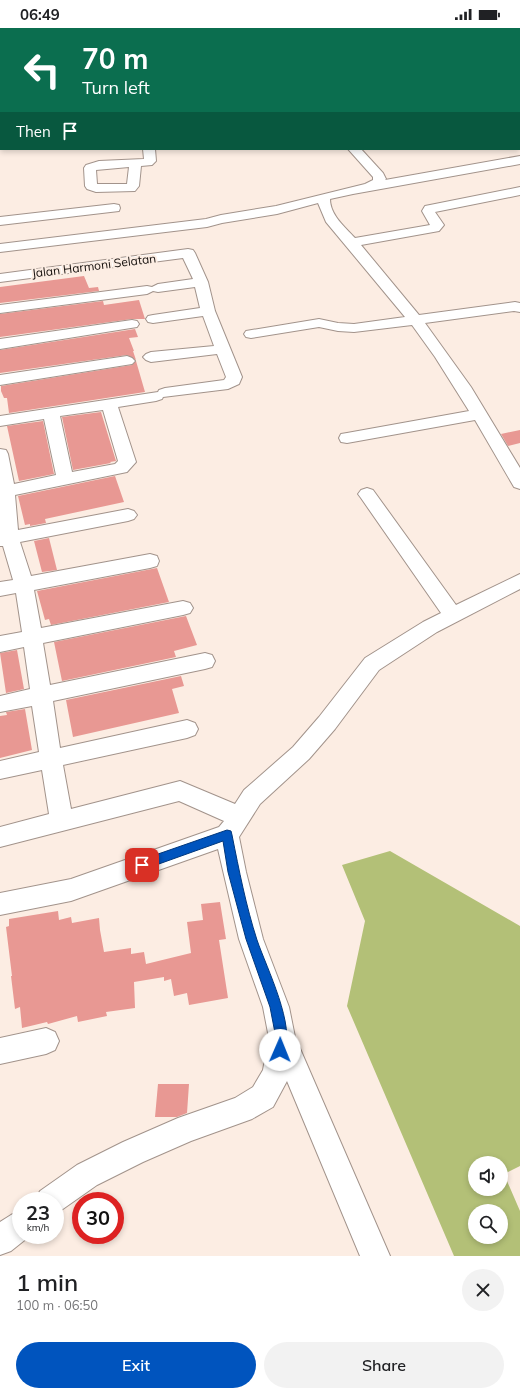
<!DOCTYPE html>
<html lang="en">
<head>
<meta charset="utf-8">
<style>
  body { margin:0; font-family:Mulish,sans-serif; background:#f2f2f2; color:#202124; height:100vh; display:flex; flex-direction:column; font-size:15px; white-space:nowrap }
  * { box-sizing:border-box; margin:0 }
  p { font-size:13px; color:#757577 }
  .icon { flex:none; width:22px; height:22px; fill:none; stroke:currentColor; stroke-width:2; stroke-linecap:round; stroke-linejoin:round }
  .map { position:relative; height:1228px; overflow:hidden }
  .panel { display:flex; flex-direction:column; background:#fff; flex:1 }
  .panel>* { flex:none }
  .top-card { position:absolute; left:0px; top:0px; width:520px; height:122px; box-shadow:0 2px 6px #0003; background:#0b6e4f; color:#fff; overflow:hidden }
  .buttons { position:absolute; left:468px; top:1128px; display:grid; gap:8px }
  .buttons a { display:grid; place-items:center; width:40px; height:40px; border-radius:50%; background:#fff; box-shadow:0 2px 6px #0003; font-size:20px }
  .speed { position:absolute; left:12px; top:1164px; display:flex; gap:8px; font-size:20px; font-weight:700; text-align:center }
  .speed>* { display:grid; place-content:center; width:52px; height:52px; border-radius:50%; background:#fff; box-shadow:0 2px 6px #0003; line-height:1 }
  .speed small { font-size:10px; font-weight:400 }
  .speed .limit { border:6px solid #d22; background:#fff; color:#111 }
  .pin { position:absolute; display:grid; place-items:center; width:34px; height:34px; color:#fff; margin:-17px; border-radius:8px; box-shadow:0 2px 6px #0006 }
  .me { position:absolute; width:44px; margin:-22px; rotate:1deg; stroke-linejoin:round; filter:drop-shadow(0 0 3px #0008) }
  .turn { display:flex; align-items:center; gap:14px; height:84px; padding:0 16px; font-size:18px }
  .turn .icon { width:52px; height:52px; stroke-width:2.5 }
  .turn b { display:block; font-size:28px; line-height:34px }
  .then { display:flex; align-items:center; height:38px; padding:0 16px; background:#0003; gap:8px; font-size:15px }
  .round { display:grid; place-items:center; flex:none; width:42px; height:42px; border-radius:21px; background:#f2f2f2 }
  .headline { display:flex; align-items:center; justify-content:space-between; height:68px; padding:0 16px }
  h1 { font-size:24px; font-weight:600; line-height:30px }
  .cta { display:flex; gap:8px; margin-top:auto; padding:8px 16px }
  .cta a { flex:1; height:46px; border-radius:24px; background:#0054be; color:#fff; font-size:16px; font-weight:600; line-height:46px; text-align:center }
  .cta a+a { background:#f2f2f2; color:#202124 }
  .status { display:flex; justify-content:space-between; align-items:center; height:28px; padding:0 20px; background:#fff; direction:ltr }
  .status svg { height:11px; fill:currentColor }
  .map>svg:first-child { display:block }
  .forest { fill:#b3c077; fill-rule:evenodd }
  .building { fill:#e89893 }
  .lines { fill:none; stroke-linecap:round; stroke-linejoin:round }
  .minor-casing { stroke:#a2938b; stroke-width:2 }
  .minor { fill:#fff; fill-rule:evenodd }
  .route { fill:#0054be; stroke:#00377c }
  .labels { text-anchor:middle; stroke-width:4; stroke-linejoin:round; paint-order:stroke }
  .far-street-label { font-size:12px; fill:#130e0b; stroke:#fcede3 }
</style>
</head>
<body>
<div class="status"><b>06:49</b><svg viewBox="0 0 49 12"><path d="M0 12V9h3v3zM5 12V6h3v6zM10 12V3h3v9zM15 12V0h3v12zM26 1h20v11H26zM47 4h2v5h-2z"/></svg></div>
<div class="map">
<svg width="520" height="1228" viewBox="0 0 520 1228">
  <rect width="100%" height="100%" fill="#fcede3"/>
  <path class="forest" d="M390 823 520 898V1138L504 1146 520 1183V1228H454L347 978 365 893 342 837ZM475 1135H501V1161H475ZM475 1183H501V1209H475Z"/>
  <path class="building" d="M84 248 89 260 98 259 99 263 0 275V259Z
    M139 272 145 291H132L0 309V286L103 273 104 277Z
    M135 301 138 309 129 310 134 323H133L136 332 127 327 0 345V322Z
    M136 333 145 364 9 385 7 370H4L1 363V358L132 337Z
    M101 384 116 433 110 434 111 435 73 442 62 389Z
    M43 393 54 446 19 453 7 398Z
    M520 402V415L508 418 501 406Z
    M115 448 124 474 45 491 46 495 30 498V496L25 497 18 468Z
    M49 510 57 542 42 544 34 513Z
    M157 540 169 574 51 597 49 591 45 592 37 563Z
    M186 588 197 617 174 623 176 629 62 653 54 614Z
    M17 622 24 661 6 665 0 625Z
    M181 648 184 658 172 661 179 685 73 709 66 672Z
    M25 681 32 722 0 730V688L7 687 6 684Z
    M220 874 226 911 219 912 228 970 189 977 187 965 174 968 171 951 164 953V949L134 954 135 980 106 984 107 988 78 994 77 988 48 996 47 994 22 1000 20 979 15 981 11 948H12L6 899 9 898V891L58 883 59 892 71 889 72 895 99 890 100 902 104 924 131 920V926L144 924 146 936 191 925 187 894 203 892 201 876Z
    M158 1056H189L187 1085 177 1089H155Z"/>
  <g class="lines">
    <defs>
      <path id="minor" d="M245 0H255L256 1H246Z
        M342 0H353L354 1H343Z
        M381 0H391L392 1H382Z
        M415 0H426L427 1H416Z
        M516 0H520V6L519 1H515Z
        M519 20H520V26H519Z
        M0 31H1V37H0Z
        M0 69H1V75H0Z
        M143 121H155L156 133 152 137 141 138 139 158 135 163 96 164 87 161 85 158 84 140 86 137 99 133 144 131ZM129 139 127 156H97L96 142Z
        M348 121H361L383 145 386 151 385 152 520 128V136L353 166 330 171C330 187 345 199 355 210L430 197 422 183 425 178 520 159V167L435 184 444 197 439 203 361 217 419 287 515 274 520 275V284L514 283 425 295 471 359 520 440V461L514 459 475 392 347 415 341 414 339 410 341 406 347 405 469 383 435 329 412 297 354 304 338 303 319 299 251 310 246 309 244 306 246 303 319 291 338 295 354 296 405 289 326 194 318 175 277 186 222 195 207 199 0 224V216L206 191 221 187 276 178 365 156 373 152V149Z
        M114 176 119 177 120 180 119 183 0 197V189Z
        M188 221 193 222 195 225 208 254 215 283 242 349 239 356 228 361 163 369 162 371 156 373 118 379 136 434 127 444 15 467 18 502 128 481 134 483 137 487 134 491 128 493 20 514 31 548 150 526 157 528 159 533 157 538 150 540 34 562 41 600 183 573 190 575 193 580 190 585 183 587 43 615 50 657 205 625 212 627 215 633 212 639 205 641 53 673 60 720 187 692 195 695 198 701 195 707 187 710 63 737 71 781 180 753 235 776 244 762 293 719 319 689 365 630 423 594 441 585 361 470 358 466 361 462 367 460 373 462 456 577 520 546V561L437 604 379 642 335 701 309 731 260 776 239 809 246 844 263 911 289 979 295 1009 390 1228H360L287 1053 273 1079 252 1091 191 1113 143 1134 97 1157 60 1183 55 1186V1173H35L40 1163 77 1137 123 1114 178 1090 235 1070 253 1059 263 1042 269 1010 263 979 239 911 218 821 71 873 0 887V865L71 851 219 799 224 793 179 773 0 819V799L49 786 42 742 0 751V733L39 724 32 678 0 684V668L30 661 24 619 0 624V608L22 604 16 565 0 568V554L13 552 3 518H0V421L6 422 8 426 14 456 56 447 44 391 0 398V388L158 364 159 362 165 360 224 352 226 349 217 326 151 334 146 332 143 329 146 326 151 324 214 318 203 288 153 295 148 294 146 291 148 288 153 287 200 280 195 259 158 264 153 263 147 266 0 285V277L147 258 152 259 158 256 193 251 183 230 0 254V246ZM103 382 118 433 115 436 72 444 60 388Z
        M132 292 137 293 139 296 137 299 0 321V311Z
        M127 328 132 330 135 333 132 336 0 357V347Z
        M46 1000 55 1004 59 1013 55 1022 46 1026 0 1036V1010Z
        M21 1182V1207H31L11 1223 0 1227V1194L11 1187Z"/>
    </defs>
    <use href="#minor" class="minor-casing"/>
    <use href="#minor" class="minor"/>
  </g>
  <path class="route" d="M227 802 231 803 232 807C239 842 246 878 257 912 267 941 296 998 284 1026L280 1028 276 1026 274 1022 276 1010 270 979 246 911 228 844 223 813 142 842 138 840 136 837 138 833Z"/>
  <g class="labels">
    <g class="far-street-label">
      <text transform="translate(94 238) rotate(-7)" y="4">Jalan Harmoni Selatan</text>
    </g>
  </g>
</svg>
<div class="buttons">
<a><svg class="icon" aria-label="sound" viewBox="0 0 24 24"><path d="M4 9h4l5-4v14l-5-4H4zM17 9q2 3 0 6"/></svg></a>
<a><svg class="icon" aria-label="search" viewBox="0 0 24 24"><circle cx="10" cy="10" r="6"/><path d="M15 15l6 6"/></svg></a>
</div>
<div class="speed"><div>23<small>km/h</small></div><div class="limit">30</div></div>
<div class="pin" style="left:142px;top:837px;background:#d93025"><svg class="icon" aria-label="arrive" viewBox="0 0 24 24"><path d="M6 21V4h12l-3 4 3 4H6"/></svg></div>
<svg class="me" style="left:280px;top:1022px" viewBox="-20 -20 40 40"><circle r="19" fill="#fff"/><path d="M0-13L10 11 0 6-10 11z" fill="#0054be"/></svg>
<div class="top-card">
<div class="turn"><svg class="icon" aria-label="left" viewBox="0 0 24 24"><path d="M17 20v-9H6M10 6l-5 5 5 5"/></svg><div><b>70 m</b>Turn left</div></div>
<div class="then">Then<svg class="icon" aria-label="arrive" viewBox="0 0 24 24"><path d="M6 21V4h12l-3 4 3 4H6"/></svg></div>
</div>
</div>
<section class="panel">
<div class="headline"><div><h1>1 min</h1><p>100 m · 06:50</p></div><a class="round"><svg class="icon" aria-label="close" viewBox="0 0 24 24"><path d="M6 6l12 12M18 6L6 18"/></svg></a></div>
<div class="cta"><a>Exit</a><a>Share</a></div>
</section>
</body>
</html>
